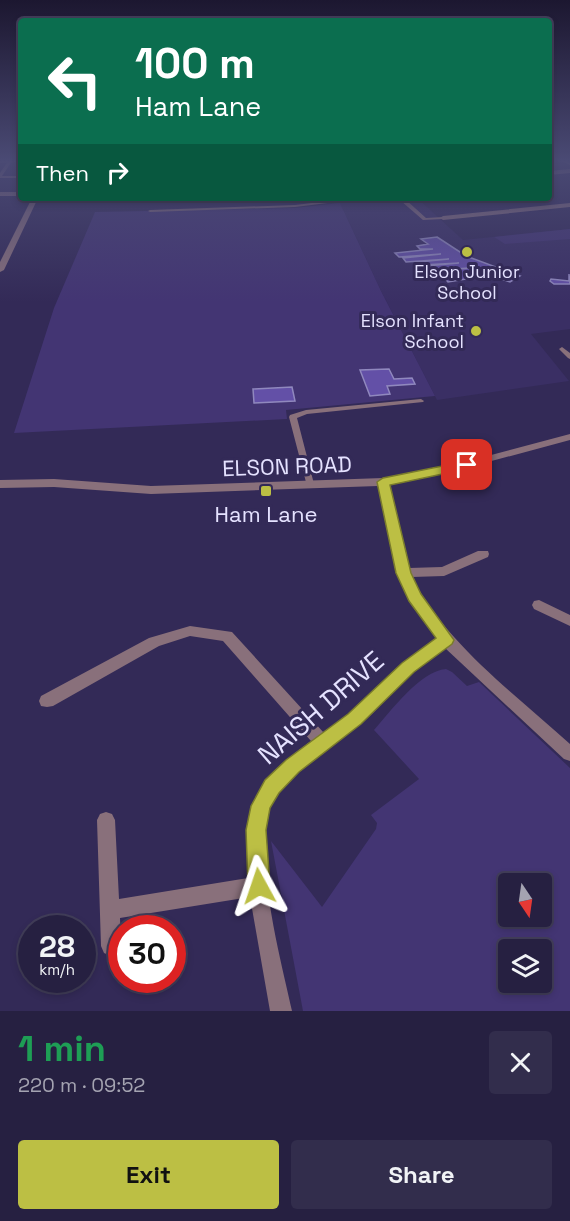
<!DOCTYPE html>
<html lang="en">
<head>
<meta charset="utf-8">
<style>
  body { margin:0; font-family:"Space Grotesk",sans-serif; background:#322d4c; color:#f1f3f6; height:100vh; display:flex; flex-direction:column; font-size:22px; white-space:nowrap }
  * { box-sizing:border-box; margin:0 }
  p { font-size:20px; color:#a4a3b1 }
  .icon { flex:none; width:33px; height:33px; fill:none; stroke:currentColor; stroke-width:2; stroke-linecap:round; stroke-linejoin:round }
  .map { position:relative; height:1011px; overflow:hidden }
  .sheet { display:flex; flex-direction:column; background:#262041; flex:1 }
  .sheet>* { flex:none }
  .hud { position:absolute; left:18px; top:18px; width:534px; height:183px; border-radius:6px; box-shadow:0 3px 9px #0003,0 0 0 2px #423e5a; background:#0b6e4f; color:#fff; overflow:hidden }
  .needle { width:39px; rotate:167deg }
  .fabs { position:absolute; left:498px; top:873px; display:grid; gap:12px }
  .fabs a { display:grid; place-items:center; width:54px; height:54px; border-radius:6px; background:#262041; box-shadow:0 3px 9px #0003,0 0 0 2px #423e5a; font-size:30px }
  .speed { position:absolute; left:18px; top:915px; display:flex; gap:12px; font-size:30px; font-weight:700; text-align:center }
  .speed>* { display:grid; place-content:center; width:78px; height:78px; border-radius:50%; background:#262041; box-shadow:0 3px 9px #0003,0 0 0 2px #423e5a; line-height:1 }
  .speed small { font-size:15px; font-weight:400 }
  .speed .limit { border:9px solid #d22; background:#fff; color:#111 }
  .pin { position:absolute; display:grid; place-items:center; width:51px; height:51px; color:#fff; margin:-26px; border-radius:12px; box-shadow:0 3px 9px #0006 }
  .me { position:absolute; width:66px; margin:-33px; rotate:355deg; stroke-linejoin:round; filter:drop-shadow(0 0 4px #0008) }
  .turn { display:flex; align-items:center; gap:21px; height:126px; padding:0 18px; font-size:27px }
  .turn .icon { width:78px; height:78px; stroke-width:2.5 }
  .turn b { display:block; font-size:42px; line-height:51px }
  .then { display:flex; align-items:center; height:57px; padding:0 18px; background:#0003; gap:12px; font-size:22px }
  .round { display:grid; place-items:center; flex:none; width:63px; height:63px; border-radius:6px; background:#322d4c }
  .summary { display:flex; align-items:center; justify-content:space-between; height:102px; padding:0 18px }
  h1 { font-size:36px; font-weight:600; line-height:45px; color:#1e9e55 }
  .action { display:flex; gap:12px; margin-top:auto; padding:12px 18px }
  .action a { flex:1; height:69px; border-radius:6px; background:#bcbf44; color:#111; font-size:24px; font-weight:600; line-height:69px; text-align:center }
  .action a+a { background:#322d4c; color:#f1f3f6 }
  .map>svg:first-child { display:block }
  .built { fill:#3a2f64 }
  .green { fill:#433573; fill-rule:evenodd }
  .building { fill:#6350a7; stroke:#9088be; stroke-width:1.5 }
  .lines { fill:none; stroke-linecap:round; stroke-linejoin:round }
  .service { fill:#89707b; fill-rule:evenodd }
  .minor { fill:#89707b; fill-rule:evenodd }
  .route { fill:#bcbf44; stroke:#7a7c2c; stroke-width:1.5 }
  .poi-dot { fill:#bcbf44; stroke:#332a57; stroke-width:2 }
  .labels { text-anchor:middle; stroke-width:6; stroke-linejoin:round; paint-order:stroke }
  .far-poi-label { font-size:18px; fill:#e5e2ff; stroke:#332a57 }
  .street-label { font-size:22px; fill:#e5e2ff; stroke:#332a57 }
  .poi-label { font-size:22px; fill:#e5e2ff; stroke:#332a57 }
  .near-street-label { font-size:27px; fill:#e5e2ff; stroke:#332a57 }
</style>
</head>
<body>
<div class="map">
<svg width="570" height="1011" viewBox="0 0 570 1011">
  <rect width="100%" height="100%" fill="#332a57"/>
  <path class="built" d="M387 198H417L463 240 570 229V329L531 334 569 381 437 400 381 291 340 203Z"/>
  <path class="green" d="M340 203 381 291 435 396 286 410 287 419 14 433 54 308 95 212 294 208Z
    M570 229V239L505 244 494 237Z
    M446 669 452 672 467 686 479 682 570 768V1011H303L271 841 322 907 376 829 377 823 371 815 419 779 374 730C391 711 420 671 446 669ZM508 884H542V916H508ZM508 950H542V982H508Z"/>
  <path class="building" d="M437 237 466 256 520 276 510 282 490 275 448 282 438 271 470 268 420 271 415 267 459 263 422 265 418 262 449 259 406 262 403 258 441 254 399 257 395 253 433 249H420L417 246 428 244 421 239Z
    M569 274 570 284H554L550 281 551 279 569 281Z
    M389 369 394 379 412 378 415 384 387 386 390 394 370 396 360 370Z
    M292 387 295 401 254 403 253 389Z"/>
  <g class="lines">
    <path class="service" d="M8 161H12L2 176H21V178H0V173Z
      M561 161H566L570 163V165Z
      M354 198H368L295 207 150 212 148 211 150 210 295 205Z
      M401 199H405L426 218 443 217 445 218 443 219 423 220 401 201Z
      M562 347 570 353V359L568 358 559 349Z
      M421 399 424 401 423 402 307 414 297 418 314 484 310 486H307L289 417 290 415 306 410Z"/>
    <path class="minor" d="M0 161H21V162L0 163Z
      M570 169V173L549 175V171Z
      M0 192H21V196H0Z
      M32 198H38L4 270 0 272V262Z
      M570 203V207L443 220 440 218 443 216Z
      M570 434V440L447 473 389 484 409 568 442 567 478 551H488L489 554 488 557 444 576 412 577C445 643 515 694 570 744V761L564 759 445 648C429 659 413 671 399 685 385 699 373 715 357 727 331 747 296 764 277 793 247 839 281 959 292 1011H270L250 897 120 918 121 946 118 953 111 956 104 953 101 946 97 820 100 814 106 812 112 814 115 820 119 899 248 878C243 809 255 781 311 741L223 641 190 636 159 646 53 706 47 707 41 706 39 701 41 696 149 638 190 626 232 632 324 733 347 716 402 664 437 639 410 600 396 573 378 486 151 494 54 487 0 488V480L54 479 151 486 383 478 446 467Z
      M539 600 570 615V626L534 609 532 605 534 601Z"/>
  </g>
  <linearGradient id="sky" x2="0" y2="1"><stop stop-color="#1c1730"/><stop offset="0.53" stop-color="#4a4a74"/><stop offset="1" stop-color="#4a4a74" stop-opacity="0"/></linearGradient>
  <rect width="570" height="302" fill="url(#sky)"/>
  <path class="route" d="M467 461 473 465 471 468 390 485 411 573 421 594 454 640 452 644 414 672 361 724 299 772 279 793 270 808 266 830 270 886 267 893 259 897 251 893 248 886 246 830 251 806 265 780 286 760 348 714 402 663 436 638 409 601 396 573 377 482 383 478Z"/>
  <g class="poi-dot">
    <circle cx="467" cy="252" r="6"/>
    <circle cx="476" cy="331" r="6"/>
    <rect x="260" y="485" width="12" height="12" rx="3"/>
  </g>
  <g class="labels">
    <g class="far-poi-label">
      <text x="467" y="278">Elson Junior<tspan x="467" dy="21">School</tspan></text>
      <text x="464" y="327" text-anchor="end">Elson Infant<tspan x="464" dy="21">School</tspan></text>
    </g>
    <g class="street-label">
      <text transform="translate(287 466) rotate(-2)" y="8">ELSON ROAD</text>
    </g>
    <g class="poi-label">
      <text x="266" y="522">Ham Lane</text>
    </g>
    <g class="near-street-label">
      <text transform="translate(321 708) rotate(-41)" y="9">NAISH DRIVE</text>
    </g>
  </g>
</svg>
<div class="fabs">
<a><svg class="needle" viewBox="-14 -14 28 28"><path d="M0-13l5 13h-10z" fill="#e53935"/><path d="M0 13l5-13h-10z" fill="#a4a3b1"/></svg></a>
<a><svg class="icon" aria-label="layers" viewBox="0 0 24 24"><path d="M12 4l9 5-9 5-9-5zM3 14l9 5 9-5"/></svg></a>
</div>
<div class="speed"><div>28<small>km/h</small></div><div class="limit">30</div></div>
<div class="pin" style="left:467px;top:465px;background:#d93025"><svg class="icon" aria-label="arrive" viewBox="0 0 24 24"><path d="M6 21V4h12l-3 4 3 4H6"/></svg></div>
<svg class="me" style="left:259px;top:886px" viewBox="-20 -20 40 40"><path d="M0-17L14 15 0 8-14 15z" fill="#bcbf44" stroke="#fff" stroke-width="4"/></svg>
<div class="hud">
<div class="turn"><svg class="icon" aria-label="left" viewBox="0 0 24 24"><path d="M17 20v-9H6M10 6l-5 5 5 5"/></svg><div><b>100 m</b>Ham Lane</div></div>
<div class="then">Then<svg class="icon" aria-label="right" viewBox="0 0 24 24"><path d="M7 20v-9h11M14 6l5 5-5 5"/></svg></div>
</div>
</div>
<section class="sheet">
<div class="summary"><div><h1>1 min</h1><p>220 m · 09:52</p></div><a class="round"><svg class="icon" aria-label="close" viewBox="0 0 24 24"><path d="M6 6l12 12M18 6L6 18"/></svg></a></div>
<div class="action"><a>Exit</a><a>Share</a></div>
</section>
</body>
</html>
